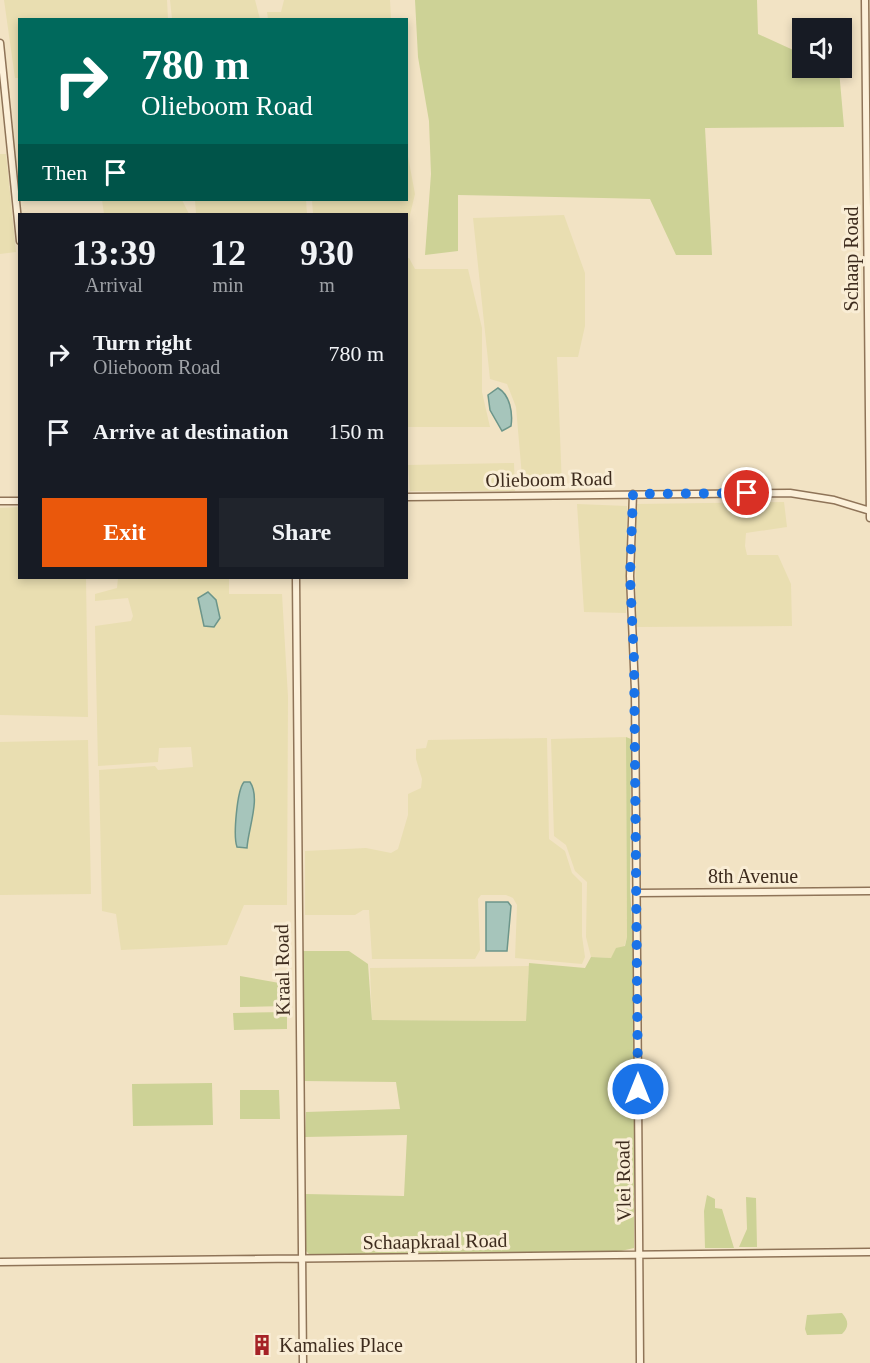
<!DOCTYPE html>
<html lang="en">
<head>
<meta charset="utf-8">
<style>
  body { margin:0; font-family:"Times New Roman",serif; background:#20242c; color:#f1f3f6; height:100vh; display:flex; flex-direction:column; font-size:22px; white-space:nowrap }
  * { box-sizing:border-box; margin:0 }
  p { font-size:20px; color:#9ea1a6 }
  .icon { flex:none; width:33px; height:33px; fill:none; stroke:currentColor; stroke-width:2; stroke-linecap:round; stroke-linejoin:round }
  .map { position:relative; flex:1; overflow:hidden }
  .details { position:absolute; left:18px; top:213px; width:390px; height:366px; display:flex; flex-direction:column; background:#171b24; border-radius:0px; box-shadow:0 3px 9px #0003 }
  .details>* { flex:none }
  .top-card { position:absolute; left:18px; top:18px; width:390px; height:183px; border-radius:0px; box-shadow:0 3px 9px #0003; background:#00695c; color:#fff; overflow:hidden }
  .controls { position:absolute; left:792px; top:18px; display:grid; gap:12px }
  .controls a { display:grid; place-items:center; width:60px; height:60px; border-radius:0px; background:#171b24; box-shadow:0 3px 9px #0003; font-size:30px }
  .pin { position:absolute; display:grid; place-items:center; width:51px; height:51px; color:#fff; margin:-26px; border:3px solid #fff; border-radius:50%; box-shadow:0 2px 6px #0007 }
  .me { position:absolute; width:66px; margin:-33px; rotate:0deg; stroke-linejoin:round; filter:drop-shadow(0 0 4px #0008) }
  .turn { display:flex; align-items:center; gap:21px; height:126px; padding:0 24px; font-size:27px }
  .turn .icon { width:78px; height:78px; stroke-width:2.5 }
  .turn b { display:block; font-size:42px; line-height:51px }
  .then { display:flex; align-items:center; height:57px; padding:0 24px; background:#0003; gap:12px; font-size:22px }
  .eta { display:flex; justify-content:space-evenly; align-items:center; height:102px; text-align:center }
  .eta b { font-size:36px; font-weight:700; line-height:42px }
  .cta { display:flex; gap:12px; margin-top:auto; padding:12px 24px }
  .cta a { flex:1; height:69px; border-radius:0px; background:#ea580c; color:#fff; font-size:24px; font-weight:700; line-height:69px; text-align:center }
  .cta a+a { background:#20242c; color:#f1f3f6 }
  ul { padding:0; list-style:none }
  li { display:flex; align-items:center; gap:18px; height:78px; padding:0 24px }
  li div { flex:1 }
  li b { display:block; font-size:22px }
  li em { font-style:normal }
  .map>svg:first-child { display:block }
  .farmland { fill:#e9deb1 }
  .green { fill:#cdd296 }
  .water { fill:#a6c5bb; stroke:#6c958a; stroke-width:1.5 }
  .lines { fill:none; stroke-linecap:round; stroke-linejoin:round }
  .minor-casing { stroke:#8f7458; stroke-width:9 }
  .minor { stroke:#fcf0d9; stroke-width:6 }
  .route { stroke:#1a73e8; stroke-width:10; stroke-dasharray:0 18 }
  .labels { text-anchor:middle; stroke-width:6; stroke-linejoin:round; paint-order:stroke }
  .street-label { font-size:20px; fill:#3e2c1e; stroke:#f9edd5 }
  .poi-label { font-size:20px; fill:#3e2c1e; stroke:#f9edd5; text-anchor:start }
</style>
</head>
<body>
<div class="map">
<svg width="870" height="1363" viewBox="0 0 870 1363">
  <rect width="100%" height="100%" fill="#f2e3c4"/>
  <path class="farmland" d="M4 0H167L168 19 20 20 19 78H15Z
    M170 0H255L260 19H172Z
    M284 0H390L391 19H268L267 12H281Z
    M407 151 415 194 407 227 406 214H313L312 200H406Z
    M0 154H6L16 252 0 254Z
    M102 200H182L189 214H104Z
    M195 200H306L307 214H196Z
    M564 215 585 273V326L578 357H557L562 487 523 488 516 407 507 384 490 379 473 218Z
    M407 258H409L415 269H468L482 328V392L490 427H407Z
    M514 463 515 491H410L408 465Z
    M784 502 787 527 746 533 745 546 747 555H778L791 584 792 626 636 627 635 504Z
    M577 504 627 506 626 613 584 612Z
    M19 507 20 578H86L88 717 0 715V508Z
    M110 578H229V594H282L288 697 287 905H244L227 945 121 950 116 914 102 911 99 770 155 766 158 770 193 767 191 747 159 748 158 762 98 766 95 626 131 621 133 616 128 598 95 601V594L117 588 118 578Z
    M626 737 627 937 624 947 611 958 591 957 586 937 587 882 575 871 566 845 554 836 551 739Z
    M547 738 549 839 565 851 572 873 582 883V936L585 957 582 964 515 958 517 905 513 898 506 895H481L478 899 480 950 475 959H372L369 910H363L355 915H305V851L366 848 391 853 398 849 408 815V794L421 788 422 779 416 759V749L426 748 428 740Z
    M88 740 91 894 0 895V742Z
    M529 966 526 1021 372 1020 370 968Z"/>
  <path class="green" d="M415 0H757L758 34 802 54V68H833L839 70 844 127 705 128 712 255H676L650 199 458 195V251L425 255 431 174 429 121 418 57Z
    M626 737 631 739 630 888 634 958V1248L621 1251 310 1255 305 1250V1194L404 1196 407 1135 305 1137 306 1112 400 1109 396 1082 302 1081V951H349L368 964 372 1020 526 1021 529 963 585 968 591 957 611 958 616 948 625 946 627 937Z
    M240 976 285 984V1006L240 1007Z
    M287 1012V1029L234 1030 233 1013Z
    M212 1083 213 1125 133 1126 132 1084Z
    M240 1090H279L280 1119H240Z
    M707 1195 715 1199V1208L722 1209 734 1248H705L704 1211Z
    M746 1197 756 1198 757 1247H739L747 1229Z
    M842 1313C849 1321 849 1327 842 1334L807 1335 805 1329 807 1315Z"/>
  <path class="water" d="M498 388C510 395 513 413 511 426L502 431 490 410 488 395Z
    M208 592 216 600 220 618 214 627 204 626 198 598Z
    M244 782H250C261 798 248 829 247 848L237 847C233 836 237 790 244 782Z
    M486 902H508L511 906 507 951H486Z"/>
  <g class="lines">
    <defs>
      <path id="minor" d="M865 0 870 518
        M0 43 20 241
        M633 494 630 576 635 690 640 1363
        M406 497 790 493 834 500 870 511
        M0 501H20
        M296 578 303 1363
        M637 893 870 891
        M0 1262 870 1252"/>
    </defs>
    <use href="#minor" class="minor-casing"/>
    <use href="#minor" class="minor"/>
  </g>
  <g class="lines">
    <path class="route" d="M638 1089 634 659 630 576 633 494 747 493"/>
  </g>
  <defs>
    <symbol id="building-bare" viewBox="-9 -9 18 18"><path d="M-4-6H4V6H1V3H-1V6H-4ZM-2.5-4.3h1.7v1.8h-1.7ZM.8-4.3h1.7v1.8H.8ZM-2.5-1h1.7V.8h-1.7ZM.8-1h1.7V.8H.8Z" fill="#a52226" stroke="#f9edd5" stroke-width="2.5" paint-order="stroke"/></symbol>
  </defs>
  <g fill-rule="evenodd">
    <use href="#building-bare" x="247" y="1330" width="30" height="30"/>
  </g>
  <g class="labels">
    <g class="street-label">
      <text transform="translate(851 259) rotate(-90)" y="7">Schaap Road</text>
      <text transform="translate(549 479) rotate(-1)" y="7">Olieboom Road</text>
      <text x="753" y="883">8th Avenue</text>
      <text transform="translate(282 970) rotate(-91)" y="7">Kraal Road</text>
      <text transform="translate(623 1181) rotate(-91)" y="7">Vlei Road</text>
      <text transform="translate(435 1241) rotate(-1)" y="7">Schaapkraal Road</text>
    </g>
    <g class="poi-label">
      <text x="279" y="1352">Kamalies Place</text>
    </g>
  </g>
</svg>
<div class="controls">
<a><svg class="icon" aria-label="sound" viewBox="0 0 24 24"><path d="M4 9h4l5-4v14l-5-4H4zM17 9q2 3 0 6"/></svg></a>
</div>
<div class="pin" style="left:747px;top:493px;background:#d93025"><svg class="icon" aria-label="arrive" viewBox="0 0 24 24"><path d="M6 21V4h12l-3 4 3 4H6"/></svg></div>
<svg class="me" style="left:638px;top:1089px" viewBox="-20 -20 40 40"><circle r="17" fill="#1a73e8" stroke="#fff" stroke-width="3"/><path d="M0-11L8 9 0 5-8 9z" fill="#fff"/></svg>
<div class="top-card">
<div class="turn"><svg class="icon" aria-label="right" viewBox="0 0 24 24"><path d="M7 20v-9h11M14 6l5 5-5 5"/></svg><div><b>780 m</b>Olieboom Road</div></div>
<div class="then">Then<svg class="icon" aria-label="arrive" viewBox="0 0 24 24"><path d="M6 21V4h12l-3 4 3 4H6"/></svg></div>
</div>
<section class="details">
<div class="eta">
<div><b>13:39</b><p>Arrival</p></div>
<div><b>12</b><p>min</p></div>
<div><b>930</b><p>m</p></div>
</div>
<ul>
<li><svg class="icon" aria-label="right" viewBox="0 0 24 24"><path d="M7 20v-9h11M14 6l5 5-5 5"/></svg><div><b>Turn right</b><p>Olieboom Road</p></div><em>780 m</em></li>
<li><svg class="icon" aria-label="arrive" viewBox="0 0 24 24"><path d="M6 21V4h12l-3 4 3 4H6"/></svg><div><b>Arrive at destination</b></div><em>150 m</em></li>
</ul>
<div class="cta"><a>Exit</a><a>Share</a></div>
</section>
</div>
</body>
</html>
